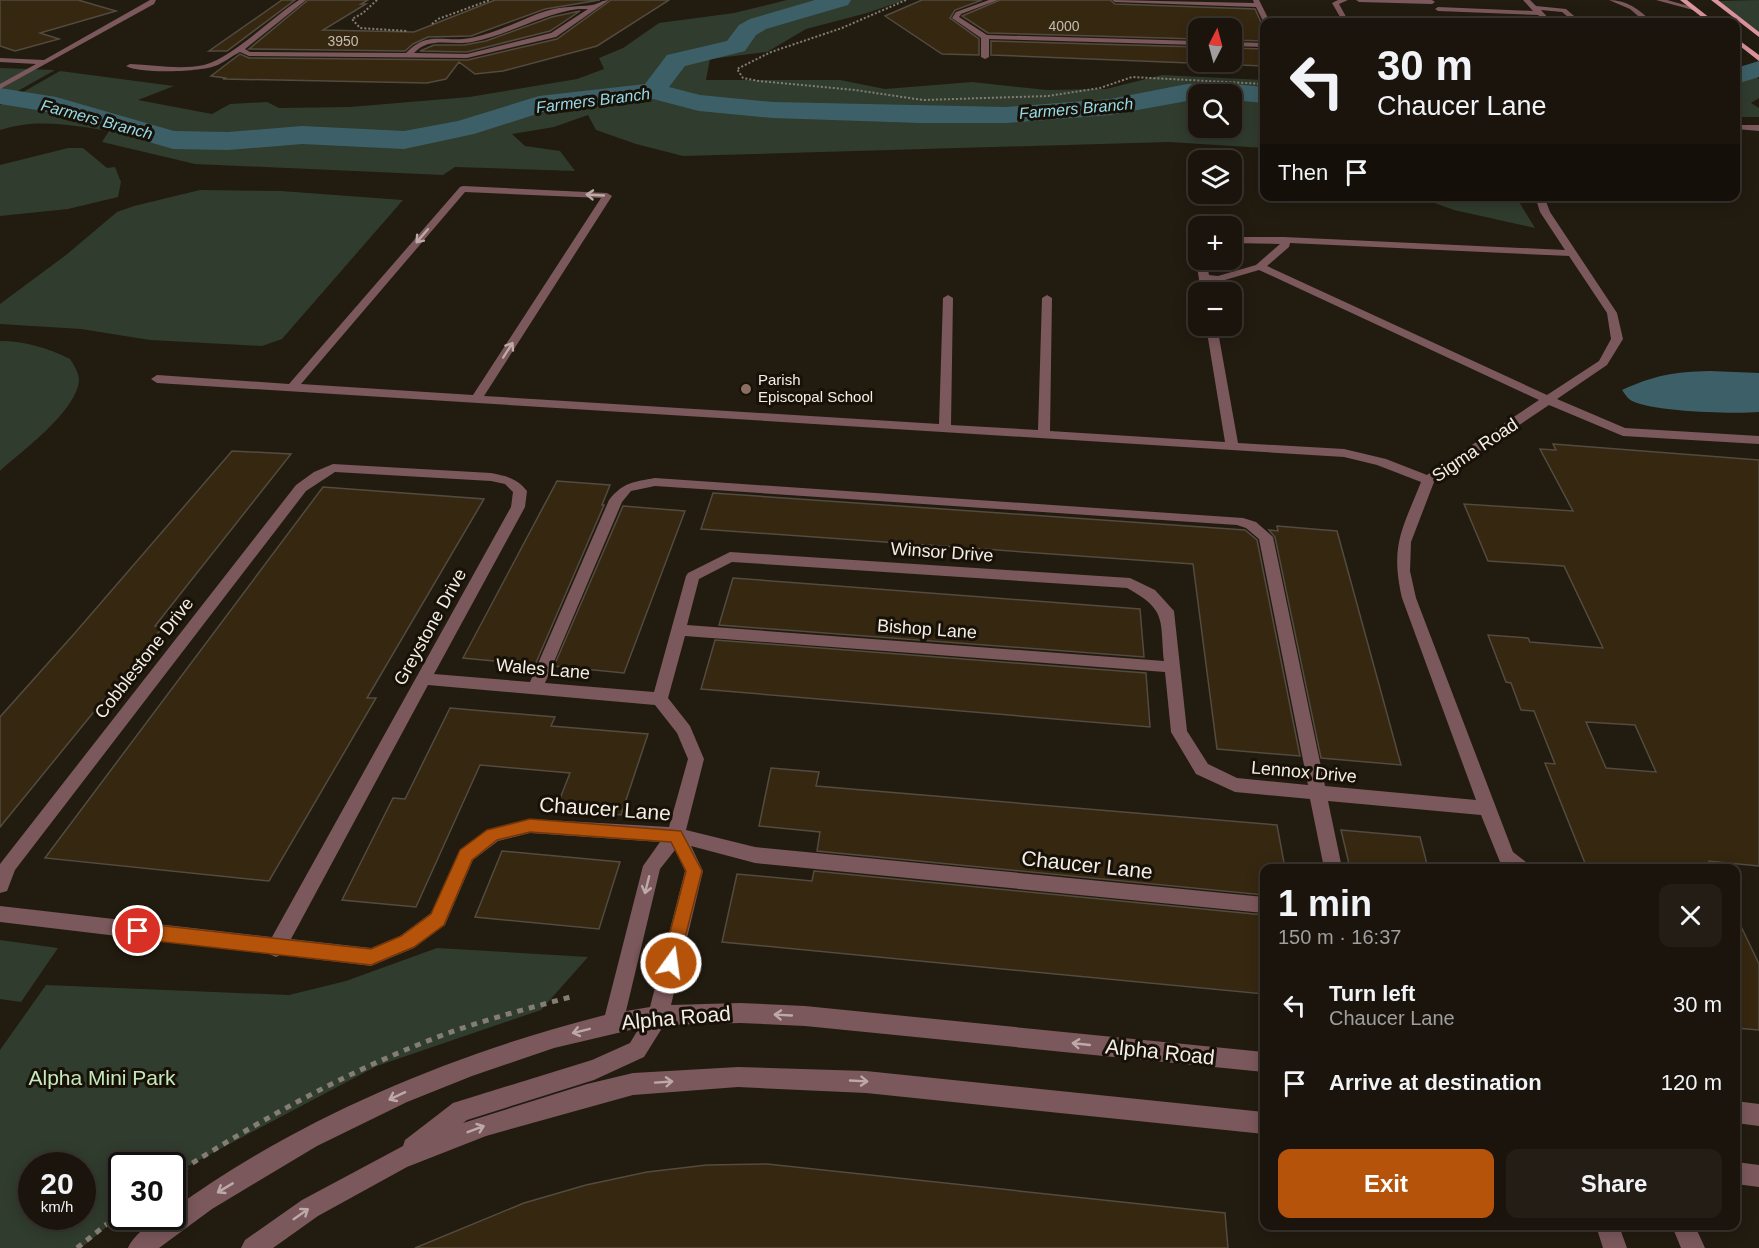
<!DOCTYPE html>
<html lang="en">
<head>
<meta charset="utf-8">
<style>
  body { margin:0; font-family:Arial,sans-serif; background:#231d15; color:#f1f3f6; height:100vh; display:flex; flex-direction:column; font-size:22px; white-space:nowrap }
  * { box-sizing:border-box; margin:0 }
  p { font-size:20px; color:#9f9e9d }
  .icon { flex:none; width:33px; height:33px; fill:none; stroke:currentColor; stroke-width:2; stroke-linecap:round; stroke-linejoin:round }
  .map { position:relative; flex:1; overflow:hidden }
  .sheet { position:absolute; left:1260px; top:864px; width:480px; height:366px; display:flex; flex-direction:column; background:#1a140c; border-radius:12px; box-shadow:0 3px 15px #0003,0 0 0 2px #38332d }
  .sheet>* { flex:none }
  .hud { position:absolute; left:1260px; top:18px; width:480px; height:183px; border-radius:12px; box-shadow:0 3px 15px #0003,0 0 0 2px #38332d; background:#1a140c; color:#f1f3f6; overflow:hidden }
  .needle { width:39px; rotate:6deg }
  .tools { position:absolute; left:1188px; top:18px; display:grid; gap:12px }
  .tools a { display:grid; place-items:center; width:54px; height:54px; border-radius:12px; background:#1a140c; box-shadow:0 3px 15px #0003,0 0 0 2px #38332d; font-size:30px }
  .speed { position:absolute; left:18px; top:1152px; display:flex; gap:12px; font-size:30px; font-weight:700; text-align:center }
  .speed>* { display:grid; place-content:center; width:78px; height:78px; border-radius:50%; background:#1a140c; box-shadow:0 3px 15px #0003,0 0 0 2px #38332d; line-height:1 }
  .speed small { font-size:15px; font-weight:400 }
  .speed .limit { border:3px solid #111; border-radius:9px; background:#fff; color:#111 }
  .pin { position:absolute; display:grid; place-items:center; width:51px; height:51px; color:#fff; margin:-26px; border:3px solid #fff; border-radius:50%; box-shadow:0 2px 6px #0007 }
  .me { position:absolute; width:66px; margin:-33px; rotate:14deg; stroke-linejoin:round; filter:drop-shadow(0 0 4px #0008) }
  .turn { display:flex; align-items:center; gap:21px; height:126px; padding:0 18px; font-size:27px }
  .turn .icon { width:78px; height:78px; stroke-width:2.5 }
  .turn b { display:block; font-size:42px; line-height:51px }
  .then { display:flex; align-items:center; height:57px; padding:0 18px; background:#0003; gap:12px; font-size:22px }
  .round { display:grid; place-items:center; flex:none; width:63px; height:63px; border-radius:12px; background:#231d15 }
  .summary { display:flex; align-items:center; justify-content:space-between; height:102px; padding:0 18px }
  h1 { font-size:36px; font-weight:600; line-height:45px }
  .action { display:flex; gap:12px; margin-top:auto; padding:12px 18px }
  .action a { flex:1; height:69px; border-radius:12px; background:#b45309; color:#fff; font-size:24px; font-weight:600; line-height:69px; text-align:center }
  .action a+a { background:#231d15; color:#f1f3f6 }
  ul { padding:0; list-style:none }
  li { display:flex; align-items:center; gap:18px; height:78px; padding:0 18px }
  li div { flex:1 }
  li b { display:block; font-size:22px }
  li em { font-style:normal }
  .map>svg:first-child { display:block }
  .green { fill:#303c2d; fill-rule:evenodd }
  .water { fill:#3d6068 }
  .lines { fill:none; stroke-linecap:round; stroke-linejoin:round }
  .river { fill:#3d6068; fill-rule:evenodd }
  .building { fill:#362710; stroke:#534b3f; stroke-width:1.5; fill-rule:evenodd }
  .path-far1 { stroke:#837d74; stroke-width:2; stroke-dasharray:2 2; stroke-linecap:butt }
  .path { stroke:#837d74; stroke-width:5; stroke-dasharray:6 6; stroke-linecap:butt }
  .minor { fill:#7b585c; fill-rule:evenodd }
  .major { fill:#dc949d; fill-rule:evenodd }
  .oneway { stroke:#bdaaa8 }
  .route { fill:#b45309; stroke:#753606; stroke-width:1.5 }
  .education-dot { fill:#8d6e63; stroke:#181107; stroke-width:2 }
  .labels { text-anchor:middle; stroke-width:6; stroke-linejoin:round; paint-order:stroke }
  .far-number-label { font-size:14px; fill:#c4bcb1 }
  .far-poi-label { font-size:15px; fill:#f3eee7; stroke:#181107; text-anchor:start }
  .far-water-label { font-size:16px; font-style:italic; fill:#95dbeb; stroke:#181107 }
  .street-label { font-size:18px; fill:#f3eee7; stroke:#181107 }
  .near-street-label { font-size:21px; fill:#f3eee7; stroke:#181107 }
  .near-park-label { font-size:21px; fill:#c5e9bb; stroke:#181107 }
</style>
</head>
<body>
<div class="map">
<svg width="1759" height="1248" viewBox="0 0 1759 1248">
  <rect width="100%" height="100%" fill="#221b10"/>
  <path class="green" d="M787 0H905L867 13 806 29 767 52 710 59 706 80H840L885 89 972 82 1047 90 1106 89 1162 75 1264 80V148L1169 142 683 156 636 144 596 130 588 115 554 127 512 134 525 146 560 151 575 171 455 167 443 175 195 164 102 142 109 131C71 125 37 118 0 130V105L60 71 174 86 138 100 212 114 230 104 267 102 279 108 350 107 469 97 577 79 604 69 599 58 623 48 659 23 734 13ZM1232 94V128H1198V94Z
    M1759 0V33L1718 1Z
    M1736 64 1759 79V98L1751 103 1759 108V117H1736Z
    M0 68 55 70 0 101Z
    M68 148H83L107 168 115 167 121 182 118 197 68 209 0 216V165Z
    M200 190 281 191 403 200 282 339 262 346 150 340 81 329 0 324V304L66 255 117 212 134 206Z
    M1418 197H1516L1535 228 1454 210Z
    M0 341C25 341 48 348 70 359 74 365 79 373 79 380 77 411 22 451 0 471Z
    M0 940 58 948 21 1002 0 999Z
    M437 948 588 957 541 1010 377 1066 173 1174 172 1166H122L121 1215 81 1248H0V1050L46 985 289 995 346 981ZM32 1166H82V1216H32Z"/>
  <path class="water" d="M1710 371 1759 373V412C1732 414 1655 412 1632 401 1628 399 1625 394 1622 390 1655 375 1674 372 1710 371Z"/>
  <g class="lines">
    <path class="river" d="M815 0H851L848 5 766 29 756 35 745 51 685 66 669 87 700 95 773 102 1006 107 1110 99 1187 84 1215 82 1264 87V103L1232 100V94H1198V99L1110 115 1006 123H921L773 118 699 111 653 99 543 112 474 134 404 149 302 144 228 150 173 149 43 111 0 104V88L56 97 174 131 228 132 302 126 404 131 458 121 539 96 645 84 667 55 727 41 739 25 750 19Z
      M1759 61V77L1736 84V68Z"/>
  </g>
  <path class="building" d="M0 0H78L116 11 40 33 59 39 15 51 0 46Z
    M282 0H295L227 51H209Z
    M308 0H368L361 4H366L323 30 414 32 495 0H600L545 9 471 36 428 37 413 44 405 51 249 49Z
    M611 0H669L597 46 503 71 475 74 459 62 446 79 427 83 223 79 225 78 211 76 240 54 249 58 468 60 557 39Z
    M922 0H982L955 10 950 18 979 39V55L942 54 885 16Z
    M1000 0H1110L1115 4 1255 9 1264 29V41L1232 40V28H1198V39L988 33 962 16Z
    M580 11 550 31 467 52 420 51 434 45H464L486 41 552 17Z
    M991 41 1198 47V62H1232V48L1264 49V66L991 55Z
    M1553 444 1759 460V866L1709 861 1712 868H1587L1545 763 1555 764 1534 711 1521 710 1511 683 1506 682 1488 635 1528 638 1530 642 1603 648 1564 566 1488 561 1464 504 1573 511 1540 449 1556 450ZM1586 722 1635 725 1656 772 1606 768Z
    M232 451 291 454 155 626 163 627 0 827V717L74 634Z
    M557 481 610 485 602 505H604L535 665 463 658Z
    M323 487 484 499 367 698H376L269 881 45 858Z
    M713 493 1245 530 1257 540 1300 756 1217 749 1193 564 701 529Z
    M623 506 685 511 624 673 554 666Z
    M1277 526 1337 531 1401 765 1321 758 1275 537 1269 530 1278 531Z
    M733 578 1140 609 1144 657 719 625Z
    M715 640 1146 673 1150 727 701 689Z
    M450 708 555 717 551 726 648 734 621 815 556 809 570 773 480 765 416 907 342 900 393 798 405 799Z
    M771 768 819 772 816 786 1277 825 1285 868H1264V895L817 851 820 832 759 826Z
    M1341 830 1420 837 1428 868H1350Z
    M502 851 620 862 599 929 475 917Z
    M814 871 1264 915V994L722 942 737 874 812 881Z
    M1736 916 1759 964V1030L1736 1028Z
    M767 1164 1225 1213 1228 1248H415L524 1203 586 1185 647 1172 707 1165Z"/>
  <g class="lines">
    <path class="path-far1" d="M377 0 363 13 352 19 360 28 407 31
      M906 0 842 28 771 52 737 69 743 78 759 81 855 90 923 100 1048 96 1100 88 1132 77 1264 84
      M432 24 438 19 490 0"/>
    <path class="path" d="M172 1176C258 1121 347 1071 443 1035 486 1019 530 1008 574 996
      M77 1248 122 1212"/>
    <path class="minor" d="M150 0H156L154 4 0 89V84L36 64 0 62V58L44 60Z
      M299 0H306L245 49 250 52 406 53C427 30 445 43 471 38 498 33 521 19 546 11 562 6 576 7 592 5 599 4 602 0 609 0L556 37 467 58 249 56 240 52C231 56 224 63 215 66 199 72 140 74 126 66L130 64C154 65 180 70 204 65 234 57 271 18 299 0ZM578 9H588L551 33 467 54 414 53C430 36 451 46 472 42 509 35 541 14 578 9Z
      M989 0H998L961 14 959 17 987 35 1198 41V45L989 39V57L985 59 981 57V38L952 18 956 12Z
      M1112 0 1254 3 1253 0H1259L1270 22 1264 23 1256 7 1115 2Z
      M1338 0H1348L1339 4 1349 22H1343L1332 3Z
      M1356 0H1432L1435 2 1432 4 1359 2Z
      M1523 0H1530L1536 6 1566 9 1581 22H1574L1562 12 1541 10 1552 22H1546L1538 15 1438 11 1435 9 1438 7 1533 11Z
      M1609 0C1627 0 1640 10 1652 22H1645L1630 9Z
      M1656 0H1667L1696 8 1693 10Z
      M1232 42 1264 43V47L1232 46Z
      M1736 125H1759V131L1736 129Z
      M463 186 607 193 612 196 484 396 939 424 943 298 948 295 953 298 951 425 1038 430 1042 298 1047 295 1052 298 1050 431 1225 442 1206 326H1217L1238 443 1344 449 1386 459 1427 475 1539 400 1259 270 1218 282H1210L1211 292H1201L1196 260 1198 258V260H1206L1209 275 1218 276 1256 265 1280 244 1232 243V237H1284L1565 250 1540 212 1535 196H1544L1550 212 1617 313 1623 339 1607 365 1557 399 1625 428 1759 436V444L1623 436 1549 405 1434 482 1411 542 1410 571 1416 598 1513 852 1526 862 1529 868H1507L1500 862 1481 815 1328 801 1342 868H1324L1310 799 1235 792 1196 774 1171 732 1165 672 685 636 668 698 690 726 704 759 686 830 755 847 1264 897V913L755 863 691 846 703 871 671 1005 740 1003 805 1006 1264 1052V1072L805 1026 740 1023 664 1025 644 1057 594 1080 467 1120 463 1123 587 1084 633 1073 738 1067 866 1071 1264 1112V1134L866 1093 738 1087 633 1095 486 1136 407 1167 318 1216 273 1248H241L245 1240 302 1200 403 1146 405 1140 453 1103 592 1060 630 1043 639 1028 554 1048 472 1076 407 1102 317 1146 212 1209 159 1248H128C134 1234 157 1216 172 1216V1210C300 1117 452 1054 605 1015L643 866 660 842 530 833 498 841 473 860 445 925 414 948 371 966 280 955 276 957 269 954 0 922V906L272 937 511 507 513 492 505 484 491 481 335 472 306 491 15 870 7 891 0 893V864L296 485 314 472 333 464 491 473C506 476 517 478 527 491L525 507 434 674 530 682 609 500C623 482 634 482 655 478L1243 518 1256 522 1273 537 1325 786 1476 800 1402 598C1390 545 1402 530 1421 482L1377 465 1344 457 157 383 151 379 157 375 289 384 460 187ZM465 192 601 198 473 395 301 384ZM1290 243 1569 256 1607 313 1611 339 1599 361 1547 395 1267 266 1289 247ZM655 486 1237 525 1246 528 1259 539 1308 785 1237 778 1208 764 1187 731 1174 611 1155 590 1130 578 730 552 688 573 686 576 654 692 545 683 622 502 631 491ZM732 562 1127 588C1167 610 1160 619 1164 661L687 625 699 579ZM428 685 655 705 677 733 688 759 669 827 530 819 493 828 460 850 431 913 400 936 371 948 291 939ZM675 850 685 871 650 1007 626 1011 660 869Z
      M1736 1101 1759 1104V1126L1736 1123Z
      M1736 1162 1759 1165V1187L1736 1184Z
      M1596 1226H1619L1627 1248H1603Z
      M1672 1226H1695L1705 1248H1681Z"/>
    <path class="major" d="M1680 0H1687L1715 22H1708Z
      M1711 0H1718L1759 32V37Z
      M1736 38 1759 55V61L1736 43Z"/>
  </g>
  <defs><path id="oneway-shaft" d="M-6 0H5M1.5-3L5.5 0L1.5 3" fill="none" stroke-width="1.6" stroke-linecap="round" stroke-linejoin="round" transform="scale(1.5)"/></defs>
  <g class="oneway">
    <use href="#oneway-shaft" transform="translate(595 195) rotate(-177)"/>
    <use href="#oneway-shaft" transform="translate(422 236) rotate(131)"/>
    <use href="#oneway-shaft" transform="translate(508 350) rotate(-57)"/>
    <use href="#oneway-shaft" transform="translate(647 885) rotate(104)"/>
    <use href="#oneway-shaft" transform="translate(783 1015) rotate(-177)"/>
    <use href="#oneway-shaft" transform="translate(581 1031) rotate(166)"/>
    <use href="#oneway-shaft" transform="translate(1081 1044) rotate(-174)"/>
    <use href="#oneway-shaft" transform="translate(859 1081) rotate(3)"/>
    <use href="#oneway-shaft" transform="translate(664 1082) rotate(-4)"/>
    <use href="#oneway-shaft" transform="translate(397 1096) rotate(155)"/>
    <use href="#oneway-shaft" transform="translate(476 1129) rotate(-21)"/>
    <use href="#oneway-shaft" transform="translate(225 1188) rotate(149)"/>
    <use href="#oneway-shaft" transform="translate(301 1214) rotate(-35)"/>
  </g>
  <path class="route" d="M530 819 681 831 702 871 677 969 671 971 665 969 662 963 686 871 671 842 530 832 497 840 472 860 444 925 414 947 371 965 138 939 132 936 129 931 132 925 138 923 371 949 401 936 431 914 460 850 487 830Z"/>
  <circle class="education-dot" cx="746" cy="389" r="6"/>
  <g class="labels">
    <g class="far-number-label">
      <text x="1064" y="31">4000</text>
      <text x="343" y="46">3950</text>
    </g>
    <g class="far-poi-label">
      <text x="758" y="385">Parish<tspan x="758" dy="17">Episcopal School</tspan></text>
    </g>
    <g class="far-water-label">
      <text transform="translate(593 100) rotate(-7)" y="6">Farmers Branch</text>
      <text transform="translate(1076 108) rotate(-5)" y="6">Farmers Branch</text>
      <text transform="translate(97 119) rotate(15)" y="6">Farmers Branch</text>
    </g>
    <g class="street-label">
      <text transform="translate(1475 450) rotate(-34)" y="6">Sigma Road</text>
      <text transform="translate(942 552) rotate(4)" y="6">Winsor Drive</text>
      <text transform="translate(430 627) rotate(-61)" y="6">Greystone Drive</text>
      <text transform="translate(927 629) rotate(4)" y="6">Bishop Lane</text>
      <text transform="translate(144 658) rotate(-52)" y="6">Cobblestone Drive</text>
      <text transform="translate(543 669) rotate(5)" y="6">Wales Lane</text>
      <text transform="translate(1304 772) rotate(5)" y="6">Lennox Drive</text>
    </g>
    <g class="near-street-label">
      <text transform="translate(605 809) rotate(4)" y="7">Chaucer Lane</text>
      <text transform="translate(1087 865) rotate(6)" y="7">Chaucer Lane</text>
      <text transform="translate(676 1018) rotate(-5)" y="7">Alpha Road</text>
      <text transform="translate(1160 1052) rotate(6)" y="7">Alpha Road</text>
    </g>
    <g class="near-park-label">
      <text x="102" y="1085">Alpha Mini Park</text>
    </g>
  </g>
</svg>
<div class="tools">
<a><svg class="needle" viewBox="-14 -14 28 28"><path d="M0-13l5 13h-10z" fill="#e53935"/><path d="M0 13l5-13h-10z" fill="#9f9e9d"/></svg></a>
<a><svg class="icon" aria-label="search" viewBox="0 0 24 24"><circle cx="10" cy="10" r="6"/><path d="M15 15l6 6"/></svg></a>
<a><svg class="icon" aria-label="layers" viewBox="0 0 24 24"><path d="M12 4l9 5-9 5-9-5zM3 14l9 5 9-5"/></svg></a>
<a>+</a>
<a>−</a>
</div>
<div class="speed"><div>20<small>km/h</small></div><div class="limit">30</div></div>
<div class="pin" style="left:138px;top:931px;background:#d93025"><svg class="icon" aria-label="arrive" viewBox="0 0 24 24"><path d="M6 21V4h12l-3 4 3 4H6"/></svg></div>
<svg class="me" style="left:671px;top:963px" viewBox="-20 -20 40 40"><circle r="17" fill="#b45309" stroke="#fff" stroke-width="3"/><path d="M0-11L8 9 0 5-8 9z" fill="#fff"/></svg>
<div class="hud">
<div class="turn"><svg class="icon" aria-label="left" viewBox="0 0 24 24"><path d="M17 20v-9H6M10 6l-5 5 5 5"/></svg><div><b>30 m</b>Chaucer Lane</div></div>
<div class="then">Then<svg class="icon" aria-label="arrive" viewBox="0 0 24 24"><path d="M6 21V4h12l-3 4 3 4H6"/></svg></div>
</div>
<section class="sheet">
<div class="summary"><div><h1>1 min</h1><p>150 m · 16:37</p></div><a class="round"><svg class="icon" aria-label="close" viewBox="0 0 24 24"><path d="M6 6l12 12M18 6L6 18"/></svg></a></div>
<ul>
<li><svg class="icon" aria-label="left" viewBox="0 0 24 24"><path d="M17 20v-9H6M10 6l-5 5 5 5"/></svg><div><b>Turn left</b><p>Chaucer Lane</p></div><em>30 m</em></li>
<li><svg class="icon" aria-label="arrive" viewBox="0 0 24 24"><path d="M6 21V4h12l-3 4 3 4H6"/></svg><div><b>Arrive at destination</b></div><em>120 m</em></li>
</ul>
<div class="action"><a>Exit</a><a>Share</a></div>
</section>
</div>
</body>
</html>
